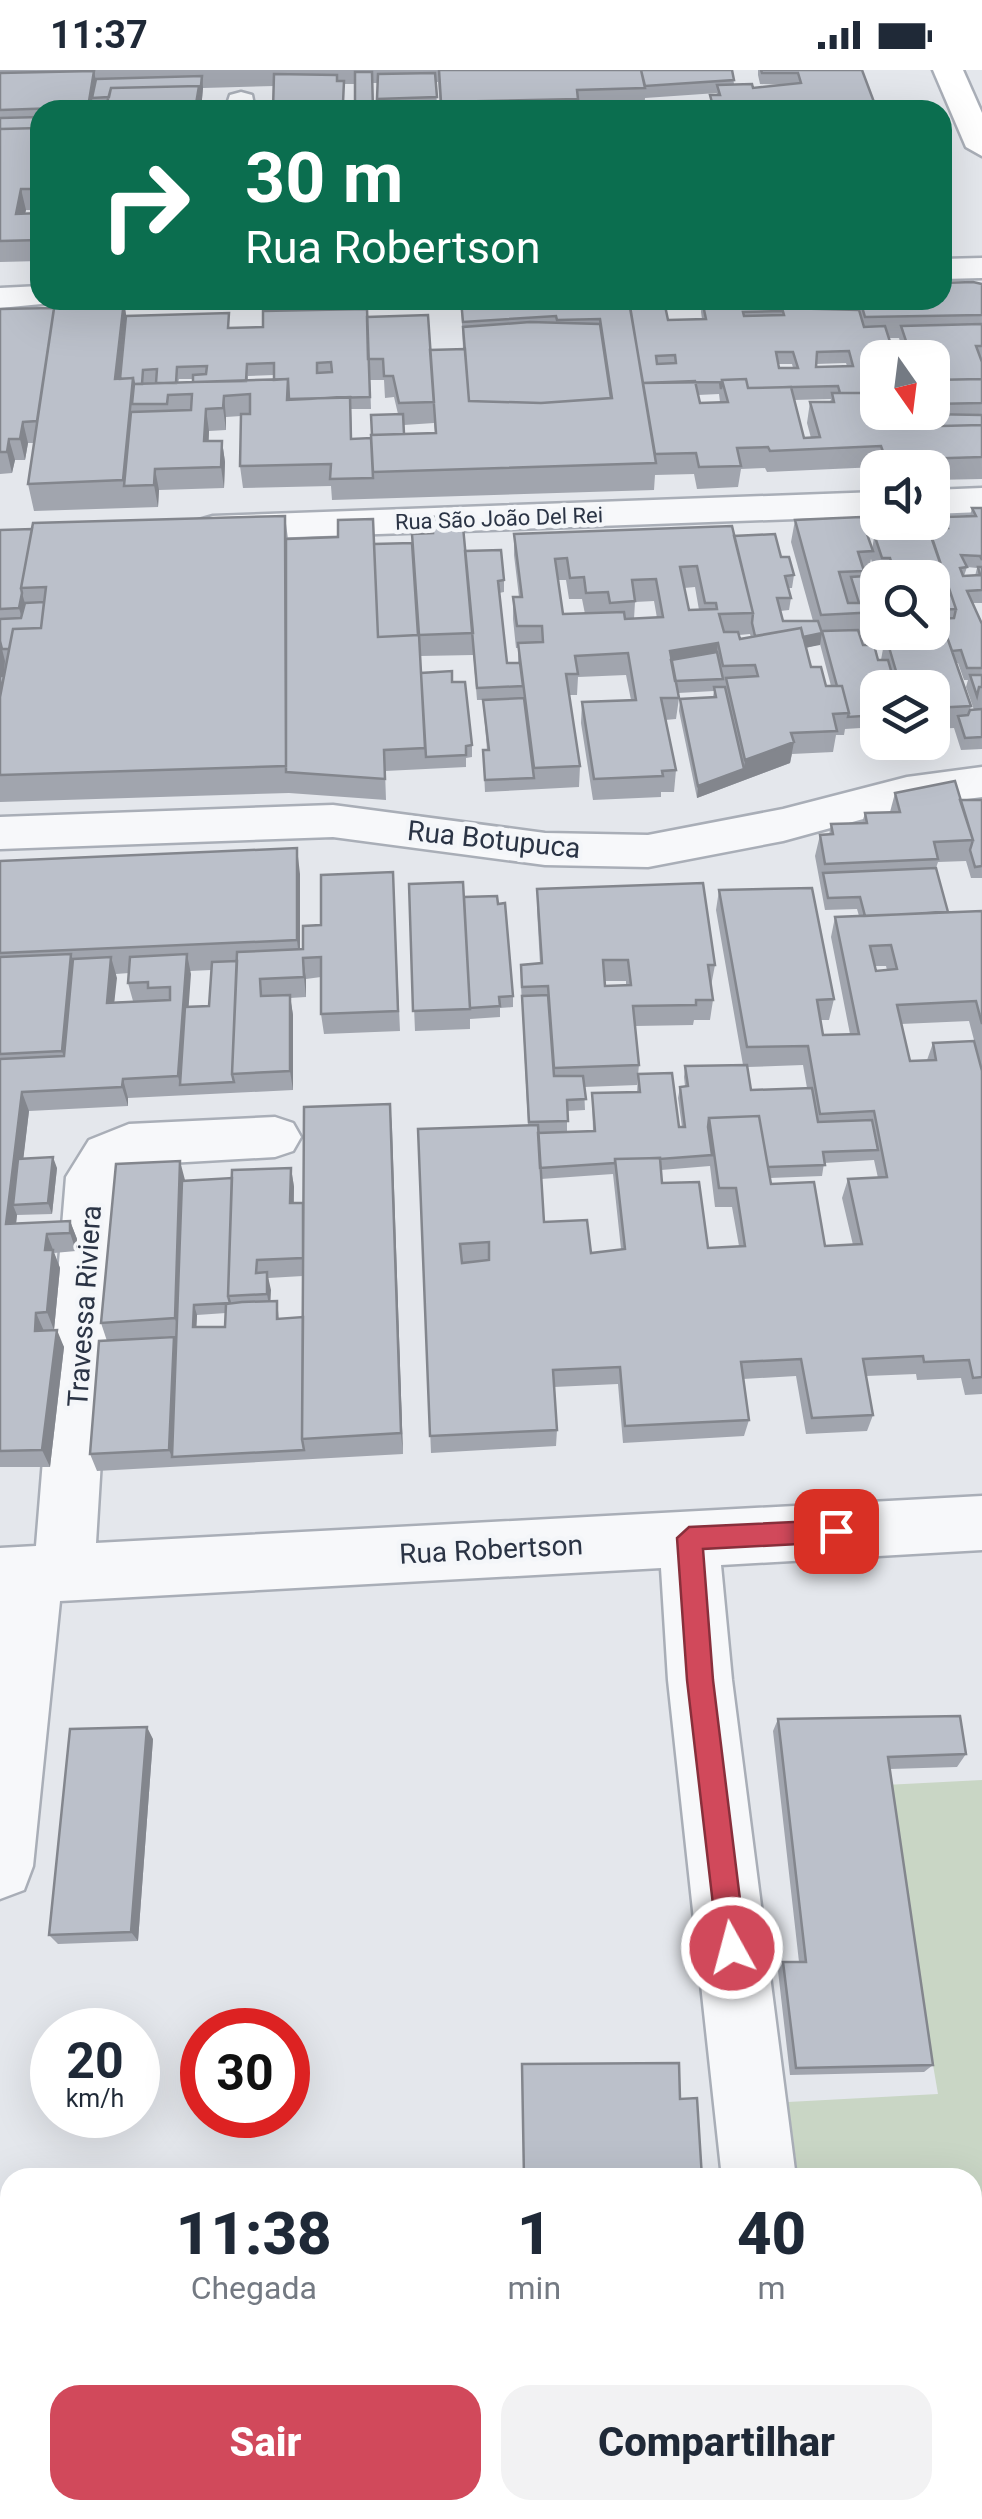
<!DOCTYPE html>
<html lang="pt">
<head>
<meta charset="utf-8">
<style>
  body { margin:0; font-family:Roboto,sans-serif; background:#f2f2f3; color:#1f2937; height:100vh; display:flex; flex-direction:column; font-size:38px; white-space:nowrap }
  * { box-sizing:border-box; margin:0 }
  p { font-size:32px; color:#747a83 }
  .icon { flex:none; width:55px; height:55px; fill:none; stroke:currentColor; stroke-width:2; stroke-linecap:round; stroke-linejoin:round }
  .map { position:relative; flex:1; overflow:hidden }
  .panel { position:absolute; left:0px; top:2098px; width:982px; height:352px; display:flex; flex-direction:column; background:#fff; border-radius:30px 30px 0 0; box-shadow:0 10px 40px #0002 }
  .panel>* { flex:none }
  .guide { position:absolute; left:30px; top:30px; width:922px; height:210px; border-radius:30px; box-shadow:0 10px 40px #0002; background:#0b6e4f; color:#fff; overflow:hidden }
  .needle { width:65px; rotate:166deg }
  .buttons { position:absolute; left:860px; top:270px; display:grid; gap:20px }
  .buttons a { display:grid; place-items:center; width:90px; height:90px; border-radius:20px; background:#fff; box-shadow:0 10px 40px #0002; font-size:50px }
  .speed { position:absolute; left:30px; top:1938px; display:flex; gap:20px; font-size:50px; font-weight:700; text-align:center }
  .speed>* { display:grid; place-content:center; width:130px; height:130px; border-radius:50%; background:#fff; box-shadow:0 10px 40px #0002; line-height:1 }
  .speed small { font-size:25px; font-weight:400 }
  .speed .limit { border:15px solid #d22; background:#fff; color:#111 }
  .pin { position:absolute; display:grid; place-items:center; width:85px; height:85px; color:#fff; margin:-42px; border-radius:20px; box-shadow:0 5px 15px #0006 }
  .me { position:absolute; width:110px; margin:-55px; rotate:353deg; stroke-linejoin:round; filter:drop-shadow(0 0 8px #0008) }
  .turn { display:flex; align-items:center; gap:35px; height:210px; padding:0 50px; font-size:45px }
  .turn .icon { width:130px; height:130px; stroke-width:2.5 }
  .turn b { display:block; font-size:70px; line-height:85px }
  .eta { display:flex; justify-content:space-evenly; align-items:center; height:170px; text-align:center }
  .eta b { font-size:60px; font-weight:800; line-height:70px }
  .button { display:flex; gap:20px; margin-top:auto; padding:20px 50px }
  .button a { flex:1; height:115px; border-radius:30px; background:#d1495b; color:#fff; font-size:40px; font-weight:800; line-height:115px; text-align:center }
  .button a+a { background:#f2f2f3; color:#1f2937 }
  .status { display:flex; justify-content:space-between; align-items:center; height:70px; padding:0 50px; background:#fff; direction:ltr }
  .status svg { height:28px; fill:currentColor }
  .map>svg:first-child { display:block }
  .green { fill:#c9d6c5 }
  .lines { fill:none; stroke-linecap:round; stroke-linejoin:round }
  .street-casing { stroke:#a9aeb7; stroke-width:5 }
  .secondary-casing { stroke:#a9aeb7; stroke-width:5 }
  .street { fill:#f7f8fa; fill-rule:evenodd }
  .secondary { fill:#fff; fill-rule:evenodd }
  .wall { fill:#a1a5ae; fill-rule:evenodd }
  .shaded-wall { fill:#83868d }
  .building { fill:#bbc0ca; stroke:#83868d; stroke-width:2.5; fill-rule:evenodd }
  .route { fill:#d1495b; stroke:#882f3b; stroke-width:2.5 }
  .labels { text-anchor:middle; stroke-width:9; stroke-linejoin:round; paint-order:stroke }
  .far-street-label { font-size:22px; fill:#2b3445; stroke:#f4f6f9 }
  .street-label { font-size:28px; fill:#2b3445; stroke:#f4f6f9 }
</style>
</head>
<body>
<div class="status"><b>11:37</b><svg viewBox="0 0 49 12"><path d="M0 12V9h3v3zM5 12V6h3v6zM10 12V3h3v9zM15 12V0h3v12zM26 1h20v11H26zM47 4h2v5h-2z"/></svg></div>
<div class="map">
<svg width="982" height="2449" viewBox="0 0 982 2449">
  <rect width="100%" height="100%" fill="#e4e7ec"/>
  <path class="green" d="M982 1710V2390H973L972 2108 798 2107 788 2032 938 2024 885 1715Z"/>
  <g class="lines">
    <defs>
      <path id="street" d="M241 22 252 25 255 40H225L230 25Z
        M982 188V208L942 209V189Z
        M40 216V230H54L52 233 0 238V218Z
        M982 418V442L932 444V420Z
        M878 422V446L213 470 199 466 193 458 199 450 213 446Z
        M982 697V727L907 737 783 771 648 797 545 795 333 767 0 779V747L333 735 545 763 648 765 783 739 907 707Z
        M275 1047 293 1053 301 1067 293 1081 275 1087 135 1095 118 1111 96 1473 982 1426V1480L721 1495 732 1610 796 2108H722L668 1610 661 1498 60 1531 33 1796 24 1820 0 1829V1478L36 1476 66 1107 89 1070 129 1054Z
        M759 2440H839L840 2449H760Z"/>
      <path id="secondary" d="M933 0H963L982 43V86L966 77Z"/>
    </defs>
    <use href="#street" class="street-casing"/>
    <use href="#secondary" class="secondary-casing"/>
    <use href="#street" class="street"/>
    <use href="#secondary" class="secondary"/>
  </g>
  <path class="wall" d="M0 0H732L734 14 753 18 786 15 760 14 758 5V0H862L877 40H710V25H716L717 23 645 28 644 40H649H440L438 12H436L437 39 378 40V13H372L374 40 274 16 203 18 201 40H40V140H26L25 143H40V191L0 192ZM344 14H355V33H344Z
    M982 214V288H980L982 292V409L932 410V398L877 397 767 402 765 398 741 399 738 417 697 419 694 404 655 405 654 420 332 430 331 416 243 418 240 396 241 346 226 347V360L209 361 208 371H222L225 392 224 418 159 420 158 437 34 441 28 414 34 373H28L25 390H15L12 403 0 404V239L54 238 124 231 126 246 230 258 263 257 367 247 430 280 463 279 461 230 629 232 668 250 702 249 701 242 702 230 782 239 853 240 854 230H942ZM889 268H899L902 279 900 288H932V342H878V288H890L892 278ZM846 293 847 296 816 297V294ZM778 294H792L793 298H779ZM274 305V310L248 311V306ZM179 309H193V312L178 313ZM370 310H384L385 328 394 327 398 344 371 368 352 369 351 339H371ZM719 324 720 332 700 333 698 325ZM831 329 830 332H810L807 353 811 368H804L794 330ZM434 353 435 363 404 364V355Z
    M972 438H982V533H973L982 554V679L961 680 954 658 932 659V618H878V650L876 657 845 659 844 665H836L833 682 792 684 790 693 697 728 679 641 680 629 713 627 714 621 678 623 679 628 676 649 665 650 676 700 674 722H661V727L593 730 581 653 582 632 631 630 626 605 578 607 577 625H569L580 696 579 717 485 722 483 680H487L483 630H477L473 581V585L420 586 421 603 452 612 472 675V687L466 688V697L385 701 386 730 289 723 0 732V460L285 446 288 469 375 474 412 473 432 463 431 447 465 481 504 510V522L499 523 507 593H518V578H516L513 549V527H519L514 485V464L734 466 781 487 794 505 792 518H788L791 528 789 540 780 541 783 551H813L791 472 795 450 872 480 877 448 878 452H926L929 459H941L944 447 970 446ZM871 489 876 505 863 506 864 503 868 502ZM967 497 977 498 975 506H964ZM878 508H932V562H878ZM558 510H566L569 529H582L585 544H563ZM695 517 699 540H689L684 518ZM654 531 657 548 634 549 635 532ZM750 564 751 567 740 569 739 565ZM860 564H873L876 573H884L881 590H878L863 575ZM820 574 831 616H826L811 597 806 578ZM956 593H958L964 610H968L966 617 974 640H970L971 636Z
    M895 723 960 730H982V808H971L966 791 938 792 936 798 948 842 982 841V1324L965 1325 961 1308 917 1310 916 1304 866 1306 873 1345 867 1361 806 1364 796 1306 743 1309 749 1350 744 1366 623 1373 618 1314 554 1317 557 1360 556 1376 431 1383 418 1059 528 1055 521 915V895L540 894 537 839V819L715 895 711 916 713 930 710 950H694L693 955 635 956 639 995 637 1015 584 1017 585 1040 567 1041V1062L538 1063 593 1061 592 1023 637 1022 638 1004 679 1057H682L678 1028 680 1017 685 1016 684 1007 685 996 743 995 716 840 719 820 834 929 829 950H820L823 965 850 964 831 867 835 847 859 846 857 839 825 840 815 786 820 765H829L831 754 862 753 865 743 890 742ZM875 896H886L887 900 876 901ZM604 911H626V915L605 916ZM969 951 980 993 933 973 927 990 910 991 901 954ZM803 995 807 1018 751 1020 747 997ZM874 1090 878 1108 848 1109 842 1128 853 1175 825 1176 771 1114 770 1108 822 1106 824 1093ZM710 1096 715 1137H732L739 1176 708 1178 662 1113 661 1100ZM613 1104 621 1179 591 1183 544 1152 541 1109Z
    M0 791 300 804V879H303L321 855 393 802 400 961 324 964 321 944V907L306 909V927L290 928 293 945V1020L128 1028V1036L29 1041 23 1089 57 1098 52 1144 17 1145 16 1153 70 1151 77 1169 76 1181 54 1183 60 1198 54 1260 64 1277 50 1397H0ZM211 900 209 936 188 937 190 901ZM129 903 128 913 133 931 114 932 116 904Z
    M409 814 464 831 513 926V937L500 938V947L470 949V942V959L415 961Z
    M390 1034 403 1384 97 1401 90 1384 107 1271 101 1253 185 1111 232 1108 291 1098 294 1117V1133H303ZM303 1206V1247L279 1249 277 1231H270L268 1208ZM226 1243 225 1257H196L197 1245ZM176 1266V1273L107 1271Z
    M778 1649 966 1684 957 1697 890 1699 933 1995 924 2002 790 2005 778 1901 783 1892H799L773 1661Z
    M153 1669 138 1871 58 1874 49 1865Z
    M972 2417H982V2449H923L921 2440H972Z"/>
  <path class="shaded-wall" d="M94 1 98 21 92 28 94 40H88Z
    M202 6 203 18 201 40H195Z
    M756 34V40H735Z
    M21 119 26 140 20 165 16 144Z
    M124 231 128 258 121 324 115 309Z
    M224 326 226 347V360L223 338Z
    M206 339 209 361 208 393 204 371Z
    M23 352 28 373 25 390 20 369Z
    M9 369 15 390 12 403 7 382Z
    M222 371 225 392 224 418 221 397Z
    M155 399 159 420 158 437 154 415Z
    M22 523 28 544 25 560 19 538Z
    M822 563 820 575 756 587 757 575Z
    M0 571 5 591 2 623H0Z
    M718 573 716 594 671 602 670 581Z
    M794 672 790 693 742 711 745 690Z
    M744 699 742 711 697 728 698 716Z
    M297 778 300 804V896L297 870Z
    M71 884 79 909 70 1006 62 981Z
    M187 884 191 904 183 1015H180L178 1006Z
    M111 887 117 908 112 953 107 933Z
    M303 888 306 909V927L304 907Z
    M290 925 293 945V1020L290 1001Z
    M123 1009 128 1028V1036L122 1017Z
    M22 1022 29 1041 18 1134 13 1135 17 1145 14 1172 6 1154Z
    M390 1034 392 1059 403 1384 401 1363Z
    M53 1087 57 1098 52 1144 48 1133Z
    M180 1091 185 1110 180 1266 175 1248Z
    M291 1098 294 1117 293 1152 290 1133Z
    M70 1151 77 1169 76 1181 70 1163Z
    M47 1164 60 1198 54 1260 47 1242 45 1180Z
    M267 1202 271 1220 270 1241 267 1224Z
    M194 1235 197 1245 196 1267 193 1257Z
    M36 1243 44 1261H35Z
    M57 1260 64 1277 50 1397 42 1380Z
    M174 1267 179 1285 172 1387 169 1380Z
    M147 1657 153 1669 138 1871 131 1862Z"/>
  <path class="building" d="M439 0H641L645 18 577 20 578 29 441 32Z
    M641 0H732L734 10 645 16Z
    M761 0H862L877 40H809L807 33 756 34 735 40H714L710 25H720L717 15 752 14 753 18 801 13 798 3H762Z
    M94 1 88 37 0 40V3Z
    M355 2H372L373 40H273L274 4 337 5V11H344L343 33H355Z
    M435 3 437 27 377 29 378 4Z
    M202 6 200 25 199 16 111 18 109 27 92 28 96 9Z
    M199 16 195 40H105L111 18Z
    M91 36H106L105 40H90Z
    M40 47V58L0 59V48Z
    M40 58V119H21L16 144 40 143V170L0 171V59Z
    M973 212 982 214V245L865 247 860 230H942V213Z
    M461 230H629L656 393 373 402 371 365 436 363 430 280 465 279 469 331 541 333 612 328 600 249 557 250 556 246 463 252Z
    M702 230H779L782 241 743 242 744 246 784 245 782 238 859 240 864 257 885 256 892 278H870L874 289H878V323H840L838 316 748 318 746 309 722 310 721 319 720 312 643 313 629 232 664 231 668 250 706 249ZM849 281 853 296 816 297 817 282ZM776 282H793L798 298H779ZM675 285 676 293 657 294 656 286Z
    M124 231 115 309 133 308 123 410 28 414 55 232Z
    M54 238 37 351 23 352 20 369H9L7 382H0V239Z
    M367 239 370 327 289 329 288 309 274 310V293L247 294 246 311 193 312V305L206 304 207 296 177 297 176 313H156L157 299 143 300 142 314H134L133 308 120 309 126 246 229 243 228 258 263 257V241ZM331 292 332 302 317 303V293Z
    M428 245 434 332 399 333 393 306H384L383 289H368L367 247Z
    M530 252 600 254 611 328 541 333 469 331 463 257Z
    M982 254V276H976L982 292V309L932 310V288H905L902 277H908L901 256Z
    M288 309 287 330 350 327 351 369 371 368 373 408 330 409 331 394 240 396 241 344H250V324L224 326 223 338 206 339 204 371H222L221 397 155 399 154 415 124 416 131 342 191 340 192 324 168 325 167 334H132L134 314Z
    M746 309 748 318 791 317 804 368 820 367 810 332H834L832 323H875L878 342H895L900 357 982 355V387L886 390 881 376 770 381 768 377 737 378 741 396 699 397 696 383 655 384 643 313 695 311 700 333 728 332 722 310Z
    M982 309V333L932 334V310Z
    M403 344 404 364 372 365 371 345Z
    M896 344H913L916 354H929L926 344 982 345V355L900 357Z
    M972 438H982V490L980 486 961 485 967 497 960 498 963 506 980 505 978 497H982V520L967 521 982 554V598H967L961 580 952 581 946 564 913 566 912 562H932V549L954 548 956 539 929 459 948 458 944 447 976 446Z
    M285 446 286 696 0 705V627L13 559 41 558 46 517 21 518 33 453Z
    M462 446 473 563 419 565 412 464 433 463 431 447Z
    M861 447 873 481 858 482 864 501 839 502 848 533H859L851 507 880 505 881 508H878V542L821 545 795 450Z
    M373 449 378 567 419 565 425 678 384 680 385 709 286 702V469L338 467V450Z
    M879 452H926L956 539 932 540V508H896L890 488H882L875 467H883Z
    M732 456 753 543 719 544 724 562H738L740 569 801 558 811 597H821L826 616H842L849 643 833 644 837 661 791 663 794 672 745 690 726 608 758 606 755 595 723 596 718 573 670 581 679 628H661L676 700 662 701 663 706 594 709 582 632 636 630 628 583 575 586 578 604H566L580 696 534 698 518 573 543 572 542 556H517L513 527H522L514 464ZM567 488 570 508 584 507 586 523 608 522 610 533 635 531 632 510 656 509 663 547 625 549 624 542 563 544 555 489ZM697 496 705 533H716L717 539 689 540 680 497Z
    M32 459 21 518 22 523 19 538 0 539V460Z
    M775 464 781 487H789L794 505 785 506 791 528H777L783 551H818L822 563 803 567 801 558 755 566 752 553 753 543 734 466Z
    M412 473 418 565 378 567 374 474Z
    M501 480 504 510 498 511 507 593H520L523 616 477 618 465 481Z
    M44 532 41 558 13 559 9 579H2L0 571V549L21 548 25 533Z
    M858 560 863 575H874L878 590H888L896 618H878V632H875L878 645 848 647 849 643 842 616H837L822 561Z
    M946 564 971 636 932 638V618H901L886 567Z
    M717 582 723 609 675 611 671 590Z
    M452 601V612H465L472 675 466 676V685L426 687 421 603Z
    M970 605H982V617H979L977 626Z
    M0 606H4L0 623Z
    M714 617H725L744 699 698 716 680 629 716 627Z
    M524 628 534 708 485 710 483 680H489L483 630Z
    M982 639V667L965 668 958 646 968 645 970 640Z
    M955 711 973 770 934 772 938 789 825 794 820 765 833 764 831 754 867 753 865 743 900 742 895 723Z
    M960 730H982V796L975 797 970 780 973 770Z
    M297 778V870L0 883V791Z
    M936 798 948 842 865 846 860 827 828 828 823 803Z
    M393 802 398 941 321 944V887L303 888 304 907 260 909 261 926 290 925V1001L232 1004 237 882 303 879V856L321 855V805Z
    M463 812 470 939 413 941 409 814Z
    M703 813 715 895H708L713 930H696V935L633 936 639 995 554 998 548 916 522 917 521 895 542 893 537 819ZM603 890H628L631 915 605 916Z
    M812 818 834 929 817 930 823 965 859 964 835 847 982 841V954L976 931 897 935 910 991 936 990 933 973 974 971 982 1001V1307L973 1308 969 1290 924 1292 923 1286 863 1289 873 1345 812 1348 801 1289 741 1292 749 1350 625 1356 620 1297 553 1300 557 1360 430 1366 418 1059 538 1055 544 1152 587 1150 591 1183 625 1179 615 1089 660 1088 662 1113 699 1112 708 1178 745 1176 736 1118H719L709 1048 759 1046 771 1114 814 1112 825 1176 862 1174 848 1109 887 1107 874 1041 820 1044 808 976 747 977 719 820ZM891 875 897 899 876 901 870 876ZM489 1172V1190L462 1193 460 1174Z
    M497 826 498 834 505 833 513 926 499 927 500 936 470 938 464 827Z
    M71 884 62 981 0 984V887Z
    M187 884 178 1006 123 1009 122 1017 22 1022 6 1154 70 1151V1163L47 1164 45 1180H53L47 1242 36 1243 35 1261 57 1260 42 1380 0 1381V989L64 986 73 889 111 887 107 933 170 930V917L148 918V912L128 913 130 887Z
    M237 891 232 1004 234 1012 180 1015 185 937 209 936 212 892Z
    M548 925 554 1006H583L586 1029 567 1030 568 1051 529 1052 522 926Z
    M747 995 751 1020 812 1018 818 1052 872 1050 878 1080 823 1082 825 1095 768 1097 759 1046 709 1048 708 1057 712 1085 660 1089V1088L615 1089V1093L540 1098 538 1063 595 1061 592 1023 640 1022 638 1004 672 1003 679 1057H685L680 1017 688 1016 685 996Z
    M390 1034 401 1363 302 1369 304 1037Z
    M53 1087 48 1133 13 1135 18 1089Z
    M180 1091 175 1248 101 1253 116 1094Z
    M291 1098 290 1133H303V1188L257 1190 256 1203 267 1202V1224L228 1226 232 1100Z
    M232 1108 228 1226 230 1233 194 1235 193 1257H225L226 1234 242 1232 277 1231V1249L303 1247 302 1369 304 1380 172 1387 182 1111Z
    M174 1267 169 1380 90 1384 99 1271Z
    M960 1646 966 1684 888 1687 933 1995 796 1998 783 1892H806L778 1649Z
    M147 1657 131 1862 49 1865 70 1659Z
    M679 1993 680 2029 697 2028 702 2108H524L522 1994Z
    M982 2419V2449H933L931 2440H972V2420Z
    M568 2440H720L721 2449H568Z"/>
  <path class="route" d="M836 1450 848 1461 836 1472 703 1479 713 1610 746 1878 742 1888 732 1892 722 1888 718 1878 687 1610 677 1468 689 1457Z"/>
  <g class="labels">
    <g class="far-street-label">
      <text transform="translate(499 448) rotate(-2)" y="8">Rua São João Del Rei</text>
    </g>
    <g class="street-label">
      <text transform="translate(494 769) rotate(6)" y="10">Rua Botupuca</text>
      <text transform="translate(84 1236) rotate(-86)" y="10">Travessa Riviera</text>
      <text transform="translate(491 1479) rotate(-3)" y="10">Rua Robertson</text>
    </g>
  </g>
</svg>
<div class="buttons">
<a><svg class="needle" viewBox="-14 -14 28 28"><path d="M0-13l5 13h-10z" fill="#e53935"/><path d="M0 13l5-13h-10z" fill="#747a83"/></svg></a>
<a><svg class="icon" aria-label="sound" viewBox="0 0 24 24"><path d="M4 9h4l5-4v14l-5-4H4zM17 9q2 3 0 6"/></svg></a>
<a><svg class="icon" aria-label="search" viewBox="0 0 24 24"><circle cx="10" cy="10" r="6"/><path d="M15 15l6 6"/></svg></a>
<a><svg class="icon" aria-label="layers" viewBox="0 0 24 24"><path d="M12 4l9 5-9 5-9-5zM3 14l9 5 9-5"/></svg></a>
</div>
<div class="speed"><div>20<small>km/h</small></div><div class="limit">30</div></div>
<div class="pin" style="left:836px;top:1461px;background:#d93025"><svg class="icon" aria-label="arrive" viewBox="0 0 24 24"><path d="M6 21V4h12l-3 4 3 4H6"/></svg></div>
<svg class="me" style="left:732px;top:1878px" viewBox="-20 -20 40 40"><circle r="17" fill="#d1495b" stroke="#fff" stroke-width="3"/><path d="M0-11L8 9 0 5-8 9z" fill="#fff"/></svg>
<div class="guide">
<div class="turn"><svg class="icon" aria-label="right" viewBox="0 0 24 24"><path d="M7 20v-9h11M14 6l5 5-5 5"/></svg><div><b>30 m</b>Rua Robertson</div></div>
</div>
<section class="panel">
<div class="eta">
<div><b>11:38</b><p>Chegada</p></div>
<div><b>1</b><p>min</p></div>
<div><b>40</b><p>m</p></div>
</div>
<div class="button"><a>Sair</a><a>Compartilhar</a></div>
</section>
</div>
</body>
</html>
